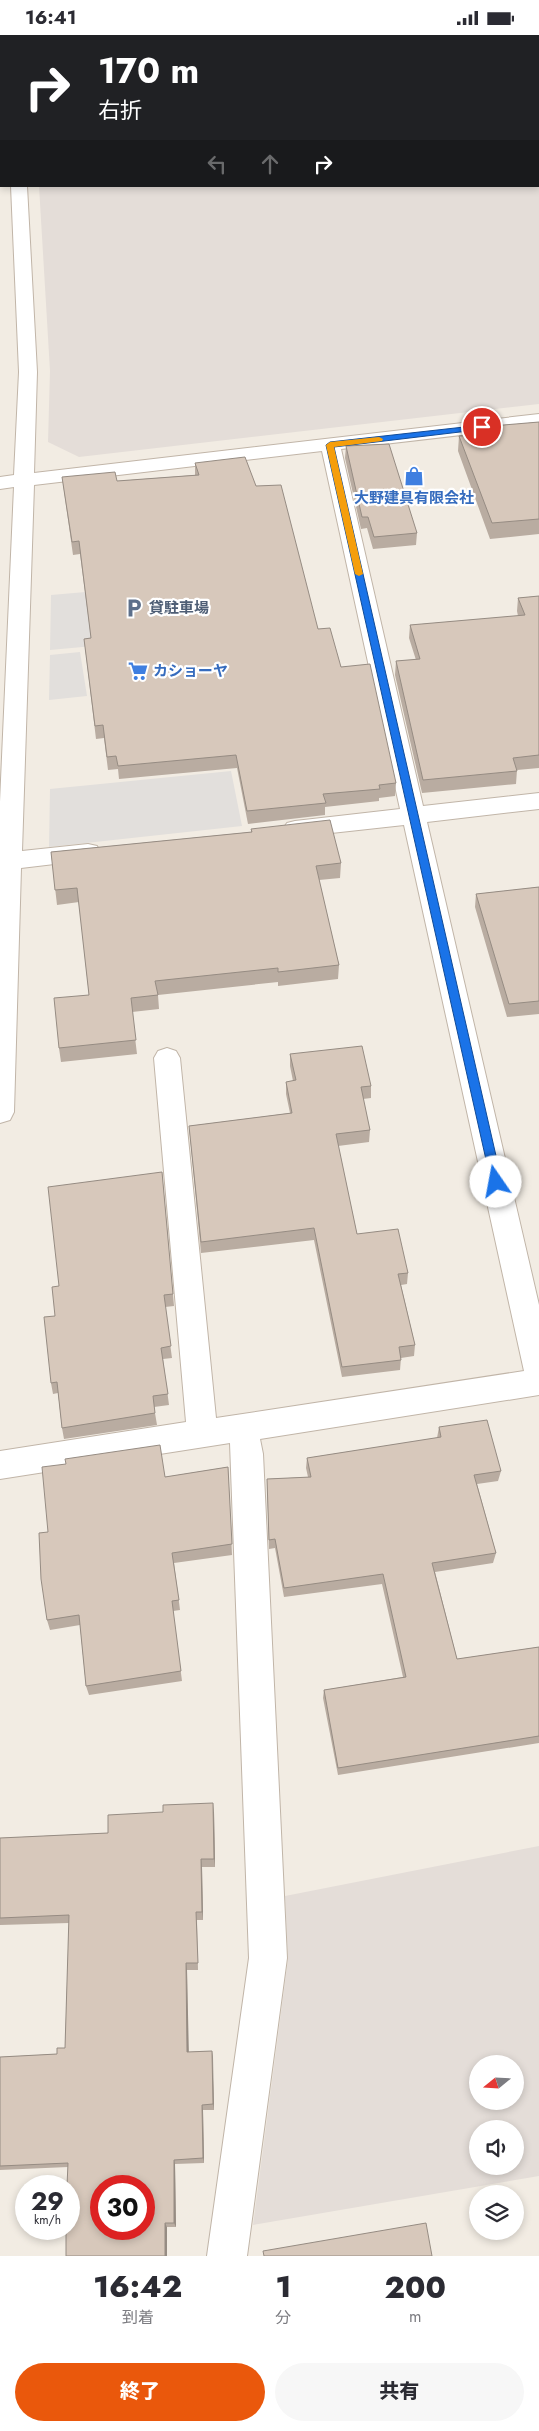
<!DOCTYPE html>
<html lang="ja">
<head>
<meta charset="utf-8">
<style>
  body { margin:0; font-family:Jost,"Noto Sans JP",sans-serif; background:#f7f7f7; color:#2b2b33; height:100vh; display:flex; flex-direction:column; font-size:19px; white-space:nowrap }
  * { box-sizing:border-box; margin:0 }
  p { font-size:16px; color:#7c7c81 }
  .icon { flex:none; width:28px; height:28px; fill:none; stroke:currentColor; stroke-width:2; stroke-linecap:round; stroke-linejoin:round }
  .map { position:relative; height:2221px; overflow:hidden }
  .side { display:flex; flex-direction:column; background:#fff; flex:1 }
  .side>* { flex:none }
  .top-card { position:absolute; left:0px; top:0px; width:540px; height:152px; box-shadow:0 2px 8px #0003; background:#202124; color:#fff; overflow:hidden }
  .needle { width:32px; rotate:252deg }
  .controls { position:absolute; left:469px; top:2020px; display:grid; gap:10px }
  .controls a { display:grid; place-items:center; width:55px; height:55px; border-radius:50%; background:#fff; box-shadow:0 2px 8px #0003; font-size:25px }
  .speed { position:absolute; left:15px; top:2140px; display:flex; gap:10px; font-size:25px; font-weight:700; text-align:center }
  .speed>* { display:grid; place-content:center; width:65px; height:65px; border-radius:50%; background:#fff; box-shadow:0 2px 8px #0003; line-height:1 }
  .speed small { font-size:12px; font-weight:400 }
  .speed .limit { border:8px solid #d22; background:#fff; color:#111 }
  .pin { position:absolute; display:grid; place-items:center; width:42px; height:42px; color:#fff; margin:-21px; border:2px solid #fff; border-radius:50%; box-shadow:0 1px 5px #0007 }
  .me { position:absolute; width:55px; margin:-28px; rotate:348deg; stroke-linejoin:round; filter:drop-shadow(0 0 4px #0008) }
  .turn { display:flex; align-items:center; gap:18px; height:105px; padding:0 15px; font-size:22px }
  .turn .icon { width:65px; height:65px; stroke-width:2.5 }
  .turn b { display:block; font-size:35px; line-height:42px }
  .lanes { display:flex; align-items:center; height:48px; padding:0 15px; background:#0003; justify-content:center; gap:25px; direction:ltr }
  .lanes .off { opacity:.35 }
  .eta { display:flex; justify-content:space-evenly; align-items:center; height:85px; text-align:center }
  .eta b { font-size:30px; font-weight:800; line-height:35px }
  .cta { display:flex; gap:10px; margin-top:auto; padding:10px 15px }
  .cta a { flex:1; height:58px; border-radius:30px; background:#ea580c; color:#fff; font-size:20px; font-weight:800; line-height:58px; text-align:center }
  .cta a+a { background:#f7f7f7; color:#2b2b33 }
  .status { display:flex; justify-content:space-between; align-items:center; height:35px; padding:0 25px; background:#fff; direction:ltr }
  .status svg { height:14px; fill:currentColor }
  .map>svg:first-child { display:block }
  .industrial { fill:#e4ddd8; fill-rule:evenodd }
  .parking { fill:#e2dfdc }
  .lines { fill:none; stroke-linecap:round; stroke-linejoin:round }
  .minor-casing { stroke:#c1b5a8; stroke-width:2 }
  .minor { fill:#fff; fill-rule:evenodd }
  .wall { fill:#b9aca1 }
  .shaded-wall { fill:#968c83 }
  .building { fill:#d7c8bb; stroke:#968c83; fill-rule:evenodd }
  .route { fill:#1a73e8; stroke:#114b97 }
  .slow { fill:#f59e0b }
  .labels { text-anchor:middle; stroke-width:4.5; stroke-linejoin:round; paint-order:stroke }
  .far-shop-label { font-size:15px; font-weight:bold; fill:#366cbe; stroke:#fff }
  .far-service-label { font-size:15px; font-weight:bold; fill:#4e5e75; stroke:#fff; text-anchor:start }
</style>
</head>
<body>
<div class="status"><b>16:41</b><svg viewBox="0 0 49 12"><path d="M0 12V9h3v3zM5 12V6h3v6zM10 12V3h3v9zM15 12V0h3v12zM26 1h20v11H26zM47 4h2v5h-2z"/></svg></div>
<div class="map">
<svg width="539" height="2221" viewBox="0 0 539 2221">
  <rect width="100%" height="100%" fill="#f2ece3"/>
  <path class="industrial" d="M31 0H539V369L79 422 48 407 50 336 39 151H539V1Z
    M539 1811V2141L253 2190 288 1924 285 1861ZM478 2029H515V2066H478ZM478 2094H515V2131H478Z"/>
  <path class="parking" d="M212 546 223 599 50 615 51 560Z
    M80 617 87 661 49 665 50 620Z
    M231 736 242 791 49 812 50 754Z"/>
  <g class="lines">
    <defs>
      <path id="minor" d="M6 0H20V1H6Z
        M0 62H1V72H0Z
        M11 151H27L37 337 34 438 539 379V391L341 414 423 771 539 758V774L427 787 539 1270V1360L260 1404 263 1419 287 1923 247 2221H207L249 1923 230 1408 0 1444V1416L186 1387 154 1023 158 1016 167 1013 176 1016 180 1023 216 1383 524 1336 404 790 295 802 287 800 283 794 287 788 295 786 400 774 322 416 34 450 22 816 88 809 97 811 100 817 97 823 88 825 21 833 14 1077 10 1085 0 1088V767L14 452 0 454V442L14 440 19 337Z"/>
    </defs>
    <use href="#minor" class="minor-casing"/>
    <use href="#minor" class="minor"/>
  </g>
  <path class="wall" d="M539 387V499L490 504 458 416 459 401 479 400 480 392Z
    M346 411 417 498 416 510 373 514 367 493 361 494 345 423Z
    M195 428 256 451 318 594 341 632 396 748 395 761 379 763V766L325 772V780L248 789 237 733 119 744 118 734 108 735 104 703 96 704 84 604 91 603 80 519 73 520 62 442 117 446 195 440Z
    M539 561V733L517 735 516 749 422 758 395 640 396 626 416 625 409 603 410 590 518 581 517 576 518 563Z
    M251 794 341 828 340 843 319 845 339 930 338 944 278 951V947L158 960 159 974 132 977 137 1019 61 1027 59 1013 89 960 79 867 57 870 51 817 251 797Z
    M539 852V979L507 982 475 872 476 859Z
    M290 1019 371 1051V1063L363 1064 370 1095 369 1107 338 1111 357 1199 408 1238 407 1249 401 1250 415 1310 414 1321 401 1323 400 1335 342 1342 314 1205 201 1218 189 1091 290 1078 286 1059V1047L293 1046 290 1031Z
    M162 1137 174 1271 165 1272 172 1323 163 1324 169 1370 154 1372 157 1390 64 1404 62 1393 58 1358 53 1359 51 1348 55 1281 59 1251Z
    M439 1392 501 1436 498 1446 477 1449 496 1518 493 1528 435 1537 457 1624 539 1612V1708L338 1740 323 1663 324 1655 403 1642 382 1549 284 1562 275 1513 269 1514 267 1444 308 1442 306 1433 307 1423 437 1403Z
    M228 1432 232 1520 174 1528 180 1575 173 1576 182 1646 89 1660 86 1651 80 1590 50 1595 47 1585 48 1497 165 1442Z
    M214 1777 215 1832H202L203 1885H197L198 1935H187L188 2017 212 2016 214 2075H203L204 2128 175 2129 176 2192H167L68 2132 0 2135V2022L57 2019 65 2013 69 1888 0 1890V1803L108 1798Z"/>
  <path class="shaded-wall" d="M213 1768 214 1777 215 1832 214 1824Z
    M201 1824 202 1832 203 1885 202 1877Z
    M186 1928 187 1935 189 2023 187 2017Z
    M212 2016 213 2022 214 2075 213 2069Z
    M202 2070 203 2075 204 2128 203 2123Z
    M174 2125 175 2129 176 2192 174 2188Z
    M165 2188 167 2192V2221H165Z"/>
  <path class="building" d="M539 387V484L492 488 459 401 485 400 480 392Z
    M389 409 417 498 374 502 368 482H362L346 411Z
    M245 422 256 451 281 450 318 594 330 593 341 632 370 629 396 748 379 750 380 754 323 759 326 768 247 776 236 720 118 731 116 721 107 722 103 690 95 691 84 604 91 603 79 506 72 507 62 442 115 437 117 446 199 440 195 428Z
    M539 561V720L513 723 517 736 423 745 396 626 420 624 410 590 525 580 518 563Z
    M330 785 341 828 316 831 339 930 278 937V933L155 946 158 960 131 963 136 1005 59 1013 54 963 89 960 77 853 55 855 51 817 252 797 251 794Z
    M539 852V966L509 969 476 859Z
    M362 1011 371 1051 361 1052 370 1095 336 1099 357 1199 398 1194 408 1238 398 1239 415 1310 399 1312 401 1325 342 1332 314 1193 201 1207 189 1091 292 1078 286 1047 296 1045 290 1019Z
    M162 1137 173 1259 164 1260 171 1311 161 1313 168 1359 153 1361 155 1378 62 1393 57 1347 51 1348 44 1282 55 1281 52 1252 59 1251 48 1152Z
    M487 1385 501 1436 474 1440 496 1518 432 1528 457 1624 539 1612V1701L338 1733 324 1655 406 1642 383 1539 284 1553 275 1504 269 1505 267 1444 311 1442 307 1423 441 1402 439 1392Z
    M160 1410 165 1442 228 1432 232 1509 172 1518 179 1565 172 1566 181 1636 86 1651 79 1580 47 1585 41 1544 39 1498 48 1497 42 1432 66 1429 65 1424Z
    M213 1768 214 1824H201L202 1877H196L198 1928H186L187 2017 212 2016 213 2069 202 2070 203 2123 174 2125V2188H165V2221H66V2194H69V2151H67L68 2128 0 2131V2022L57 2019V2013H65L69 1880 0 1883V1803L108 1798V1780L163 1777V1770ZM101 2151H144V2194H101Z
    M426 2188 432 2221H264L263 2216Z"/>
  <path class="route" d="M482 390H485V394L334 412 502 1147 496 1152 491 1147 326 410 330 407Z"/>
  <path class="slow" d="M379 402 383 404 382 406 334 412 363 539 359 541 355 539 326 410 330 407Z"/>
  <defs>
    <symbol id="shop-bare" viewBox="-9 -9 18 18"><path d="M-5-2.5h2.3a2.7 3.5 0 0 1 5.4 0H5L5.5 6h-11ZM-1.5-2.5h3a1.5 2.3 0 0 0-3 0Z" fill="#3f7fe0" stroke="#fff" stroke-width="2.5" paint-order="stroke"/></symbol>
    <symbol id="parking-bare" viewBox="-9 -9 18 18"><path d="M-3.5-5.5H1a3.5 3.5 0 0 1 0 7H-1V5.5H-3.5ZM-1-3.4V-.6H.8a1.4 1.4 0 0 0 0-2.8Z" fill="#5c6f8a" stroke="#fff" stroke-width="2.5" paint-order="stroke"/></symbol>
    <symbol id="supermarket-bare" viewBox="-9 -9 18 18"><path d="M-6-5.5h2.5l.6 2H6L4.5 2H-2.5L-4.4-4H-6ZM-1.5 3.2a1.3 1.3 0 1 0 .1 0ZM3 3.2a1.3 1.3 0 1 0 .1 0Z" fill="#3f7fe0" stroke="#fff" stroke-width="2.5" paint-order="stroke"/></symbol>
  </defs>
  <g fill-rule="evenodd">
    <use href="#shop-bare" x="400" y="427" width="28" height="28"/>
    <use href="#parking-bare" x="120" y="559" width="28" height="28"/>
    <use href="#supermarket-bare" x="124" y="622" width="28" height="28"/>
  </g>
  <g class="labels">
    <g class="far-shop-label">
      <text x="414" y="468">大野建具有限会社</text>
      <text x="153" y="641" text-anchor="start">カショーヤ</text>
    </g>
    <g class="far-service-label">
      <text x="149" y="578">貸駐車場</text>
    </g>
  </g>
</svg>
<div class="controls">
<a><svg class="needle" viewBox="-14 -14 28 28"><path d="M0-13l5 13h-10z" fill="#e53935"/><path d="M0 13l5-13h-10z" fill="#7c7c81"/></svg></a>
<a><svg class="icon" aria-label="sound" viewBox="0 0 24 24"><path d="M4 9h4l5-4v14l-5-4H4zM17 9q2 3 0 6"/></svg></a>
<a><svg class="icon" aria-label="layers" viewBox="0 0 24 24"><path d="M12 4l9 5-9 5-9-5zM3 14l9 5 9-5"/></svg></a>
</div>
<div class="speed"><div>29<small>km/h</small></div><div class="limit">30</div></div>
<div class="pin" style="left:482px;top:392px;background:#d93025"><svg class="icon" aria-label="arrive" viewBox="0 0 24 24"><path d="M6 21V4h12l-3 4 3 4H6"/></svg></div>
<svg class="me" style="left:496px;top:1147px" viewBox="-20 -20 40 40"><circle r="19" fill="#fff"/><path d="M0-13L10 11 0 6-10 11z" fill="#1a73e8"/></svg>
<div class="top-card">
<div class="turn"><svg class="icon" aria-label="right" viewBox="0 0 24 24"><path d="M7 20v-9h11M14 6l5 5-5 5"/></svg><div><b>170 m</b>右折</div></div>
<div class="lanes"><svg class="icon off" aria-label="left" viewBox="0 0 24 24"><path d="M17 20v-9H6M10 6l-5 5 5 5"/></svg><svg class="icon off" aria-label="ahead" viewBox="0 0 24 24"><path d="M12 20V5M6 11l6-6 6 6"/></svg><svg class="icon" aria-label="right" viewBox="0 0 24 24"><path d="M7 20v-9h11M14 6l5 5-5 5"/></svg></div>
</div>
</div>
<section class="side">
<div class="eta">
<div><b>16:42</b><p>到着</p></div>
<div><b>1</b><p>分</p></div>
<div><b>200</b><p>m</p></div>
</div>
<div class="cta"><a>終了</a><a>共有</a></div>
</section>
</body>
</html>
